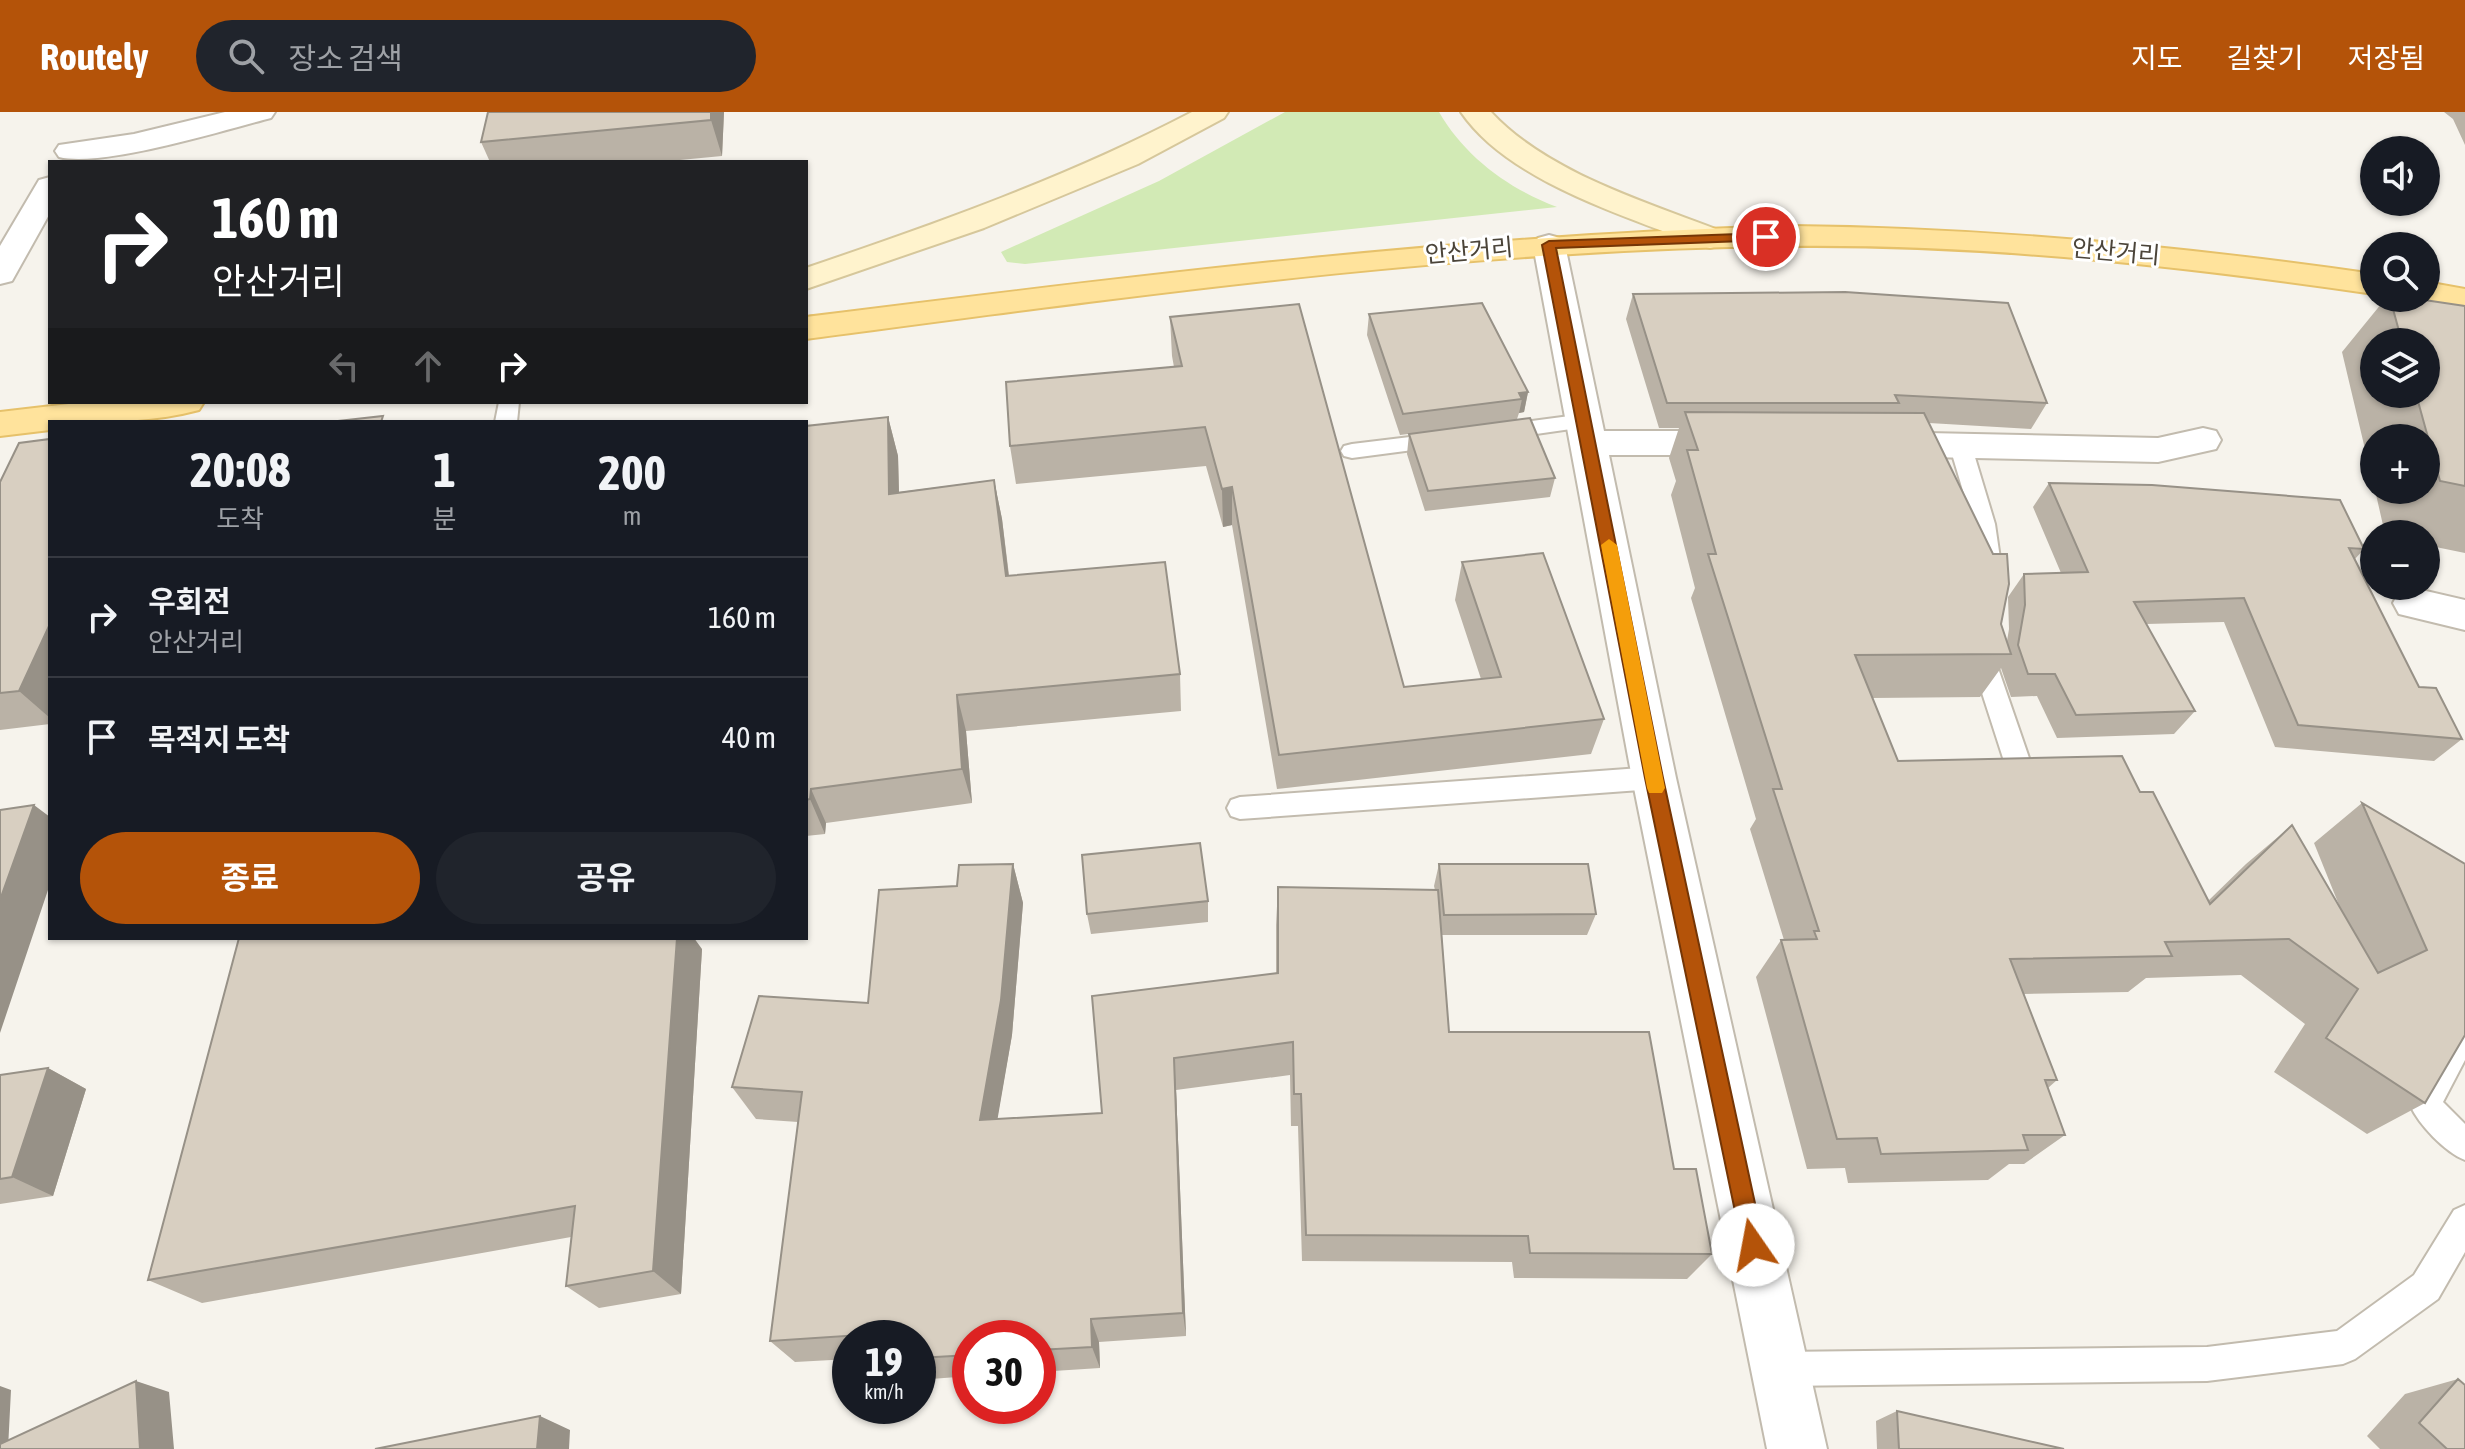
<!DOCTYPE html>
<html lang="ko">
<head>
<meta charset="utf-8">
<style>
  body { margin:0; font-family:"Asap Condensed","Noto Sans KR",sans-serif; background:#20242c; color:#f1f3f6; height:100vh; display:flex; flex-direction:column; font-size:30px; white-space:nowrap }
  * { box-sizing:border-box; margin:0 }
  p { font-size:26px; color:#9ea1a6 }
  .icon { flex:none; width:44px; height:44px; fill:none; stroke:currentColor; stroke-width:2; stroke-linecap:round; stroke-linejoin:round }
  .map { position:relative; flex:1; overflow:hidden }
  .panel { position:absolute; left:48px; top:308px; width:760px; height:520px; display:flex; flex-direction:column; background:#171b24; border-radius:0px; box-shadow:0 2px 6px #0004 }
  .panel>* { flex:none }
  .hud { position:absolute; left:48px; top:48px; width:760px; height:244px; border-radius:0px; box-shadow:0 2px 6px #0004; background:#202124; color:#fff; overflow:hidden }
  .controls { position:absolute; left:2360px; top:24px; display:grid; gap:16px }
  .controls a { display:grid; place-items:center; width:80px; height:80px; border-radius:50%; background:#171b24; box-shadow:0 2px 6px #0004; font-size:40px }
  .speed { position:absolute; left:832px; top:1208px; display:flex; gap:16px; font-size:40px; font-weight:700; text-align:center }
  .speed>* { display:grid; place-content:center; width:104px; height:104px; border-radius:50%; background:#171b24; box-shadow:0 2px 6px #0004; line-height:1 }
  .speed small { font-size:20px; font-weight:400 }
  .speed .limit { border:12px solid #d22; background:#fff; color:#111 }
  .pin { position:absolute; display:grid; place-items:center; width:68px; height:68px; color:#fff; margin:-34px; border:4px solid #fff; border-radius:50%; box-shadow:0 2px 8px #0007 }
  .me { position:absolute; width:88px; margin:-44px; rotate:348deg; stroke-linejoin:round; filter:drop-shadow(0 0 6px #0008) }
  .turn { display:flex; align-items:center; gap:28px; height:168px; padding:0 32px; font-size:36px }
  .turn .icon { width:104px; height:104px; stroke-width:2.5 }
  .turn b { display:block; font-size:56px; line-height:68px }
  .lanes { display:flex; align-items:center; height:76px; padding:0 32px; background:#0003; justify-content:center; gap:40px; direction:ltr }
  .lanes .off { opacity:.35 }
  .eta { display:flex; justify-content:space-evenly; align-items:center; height:136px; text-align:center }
  .eta b { font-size:48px; font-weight:700; line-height:56px }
  .primary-button { display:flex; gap:16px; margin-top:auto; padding:16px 32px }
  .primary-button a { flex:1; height:92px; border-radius:48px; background:#b45309; color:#fff; font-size:32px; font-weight:700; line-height:92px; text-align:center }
  .primary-button a+a { background:#20242c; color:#f1f3f6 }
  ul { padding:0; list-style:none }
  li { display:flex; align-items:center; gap:24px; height:120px; padding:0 32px; border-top:2px solid #363941 }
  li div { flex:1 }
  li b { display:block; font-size:30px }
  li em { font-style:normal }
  header { display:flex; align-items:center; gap:48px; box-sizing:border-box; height:112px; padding:0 40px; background:#b45309; color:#fff }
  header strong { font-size:38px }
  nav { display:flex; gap:44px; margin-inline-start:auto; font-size:28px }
  .search { width:560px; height:72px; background:#20242c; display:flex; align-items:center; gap:20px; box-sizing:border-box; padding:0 28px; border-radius:44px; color:#9ea1a6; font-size:30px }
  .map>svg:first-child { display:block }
  .green { fill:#d2eab5 }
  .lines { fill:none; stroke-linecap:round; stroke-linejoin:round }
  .lane-casing { stroke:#c2bbae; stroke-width:4 }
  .street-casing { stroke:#c2bbae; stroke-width:4 }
  .secondary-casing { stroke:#d6c79b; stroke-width:4 }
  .primary-casing { stroke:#e6c16a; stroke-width:4 }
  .lane { fill:#fff; fill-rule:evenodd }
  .street { fill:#fff; fill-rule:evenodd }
  .secondary { fill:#fff3cd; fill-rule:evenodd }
  .primary { fill:#ffe39c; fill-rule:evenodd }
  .wall { fill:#bab2a6; fill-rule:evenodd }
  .shaded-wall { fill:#979187 }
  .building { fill:#d8cfc1; stroke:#979187; stroke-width:2 }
  .route { fill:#b45309; stroke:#753606; stroke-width:2 }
  .slow { fill:#f59e0b }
  .labels { text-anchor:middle; stroke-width:6; stroke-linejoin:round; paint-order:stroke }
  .far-street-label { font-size:24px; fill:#4b4439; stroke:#fff }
</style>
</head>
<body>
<header>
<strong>Routely</strong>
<div class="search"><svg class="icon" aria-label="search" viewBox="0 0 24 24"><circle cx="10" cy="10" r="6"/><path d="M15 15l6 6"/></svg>장소 검색</div>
<nav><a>지도</a><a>길찾기</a><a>저장됨</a></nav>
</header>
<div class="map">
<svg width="2465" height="1337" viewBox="0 0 2465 1337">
  <rect width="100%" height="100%" fill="#f6f3ec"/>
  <path class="green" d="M1285 0H1439C1465 45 1509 77 1557 95L1025 152 1007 150 1001 140 1159 69Z"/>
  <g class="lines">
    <defs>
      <path id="lane" d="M499 290H519L517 310H495Z
        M1585 302 1592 304 1596 309 1592 314 1501 327 1493 325 1490 320 1493 315 1501 313Z
        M1443 321 1451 323 1454 328 1451 333 1352 346 1344 344 1341 339 1344 334 1352 332Z
        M1960 325 1968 327 1971 332 1995 412 2002 460 1998 466 1990 468 1982 466 1978 460 1973 412 1949 332 1952 327Z
        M1989 530 1998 532 2001 539 1998 556 2029 646 2025 653 2016 656 2007 653 2003 646 1974 556 1980 532Z
        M1654 655 1663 658 1667 666 1663 674 1654 677 1240 707 1231 704 1227 696 1231 688 1240 685Z
        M2465 905V948L2443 990 2465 1012V1048C2445 1040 2419 1013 2410 993L2455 909Z
        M2465 1093V1140L2438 1187 2355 1247 2343 1252 2207 1269 1780 1274 1768 1269 1763 1257 1768 1245 1780 1240 2207 1235 2337 1219 2414 1163 2454 1098Z"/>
      <path id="street" d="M225 0H275L271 6C224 18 102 56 59 45L55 39 59 33 134 22Z
        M50 65V101L12 169 0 172V134L39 68Z
        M1549 123 1560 126 1565 133 1604 319H1735L1748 322 1753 331 1748 340 1735 343H1609L1676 666 1827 1337H1767L1632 666 1533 133 1538 126Z
        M2203 316 2216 319 2221 328 2216 337 2158 350 1880 344 1867 341 1862 332 1867 323 1880 320 2158 326Z
        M2413 476 2465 488V518L2399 502 2393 491 2399 480Z"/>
      <path id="secondary" d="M1192 0H1228L1224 6 1138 52 984 116 806 177V156C938 111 1068 65 1192 0Z
        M1461 0H1491C1546 60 1646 90 1721 119L1726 126 1721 133 1710 136 1699 133C1624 103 1508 69 1461 0Z"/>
      <path id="primary" d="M1791 114C1987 116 2180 134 2374 162V182C2181 154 1986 132 1791 134 1461 137 1133 184 806 227V205C1134 164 1460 123 1791 114Z
        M2426 170 2465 177V197L2414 187 2426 186Z
        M86 290H204L199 298C151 311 99 310 50 310V318L0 324V300Z"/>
    </defs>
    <use href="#lane" class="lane-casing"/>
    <use href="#street" class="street-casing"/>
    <use href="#secondary" class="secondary-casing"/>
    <use href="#primary" class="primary-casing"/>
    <use href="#lane" class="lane"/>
    <use href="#street" class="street"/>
    <use href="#secondary" class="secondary"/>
    <use href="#primary" class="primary"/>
  </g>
  <path class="wall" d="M724 0 722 44 659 50H490L481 30Z
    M2444 0H2465V33L2453 7Z
    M1633 182 2047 291 2031 317 1929 311 2007 529 2009 517 2008 485 2024 462 2061 461 2033 395 2049 371 2364 437 2355 447 2419 575 2462 627 2434 649 2275 635 2224 510 2146 512 2195 599 2174 622 2057 626 2037 584 2011 585 2001 556 1980 585 1872 586 1898 649 2140 680 2208 789 2246 752 2292 713 2341 798 2314 731 2362 691 2465 752 2425 991 2367 1022 2274 960 2305 912 2241 863 2146 866 2128 880 2024 882 2057 968 2048 976 2065 1023 2024 1052H2009L1988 1068 1848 1071 1845 1056 1807 1057 1756 865 1781 828H1784L1750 717 1756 707 1691 486 1695 476 1671 383 1676 369 1669 346 1679 316H1659L1626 207Z
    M2386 186H2411L2465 194V441L2426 433V422H2385L2375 378H2426V326H2374V375L2342 240ZM2374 230H2426V282H2374Z
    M1369 202 1528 280 1524 300 1519 301 1517 307 1555 366 1550 385 1425 399 1407 342 1409 322 1440 318 1400 323 1367 223Z
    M1170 205 1404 575 1481 567 1455 488 1462 450 1604 607 1591 642 1277 677 1232 413 1223 415 1206 354 1016 372 1010 334 1174 255 1172 244Z
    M888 305 898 344 899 380 994 368 1002 407 1009 463 1180 562 1181 599 966 619 972 691 826 711 825 722 806 724V314Z
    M50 327V612L0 618V370Z
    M1013 752 1023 791 1012 923 997 1007 1102 1001 1276 862V813L1278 775 1435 778 1434 774 1439 752 1596 802 1587 823H1442L1449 920 1674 1057 1712 1142 1687 1167 1514 1166 1512 1150 1302 1149 1298 1014H1291L1290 963 1176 978 1186 1224 1099 1230 1100 1256 1038 1260V1226H970V1264L918 1268V1226H850V1247L795 1250 770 1229 798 1010 756 1007 732 975 868 891 957 774Z
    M1208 789V810L1091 822 1087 802Z
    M702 837 681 1182 599 1196 566 1174 571 1125 202 1191 148 1168Z
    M48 956 86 977 53 1084 0 1092V963Z
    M2458 1267 2465 1337H2380L2367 1324 2405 1282Z
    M1897 1299 2064 1337H1877L1876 1309Z"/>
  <path class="shaded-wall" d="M711 0H724L722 44 711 8Z
    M1528 280 1524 300 1519 301 1522 287 1519 281Z
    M888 305 898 344 900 420 889 382Z
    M994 368 1002 407 1013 501 1006 464Z
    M1232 375V413L1223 415 1222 377Z
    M50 512V606L19 579Z
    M957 583 966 619 972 691 962 657Z
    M811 677 826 711 825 722 810 687Z
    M34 693 50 705V772L0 921V788Z
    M1013 752 1023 791 1012 923 992 1039 980 1008Z
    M677 826H694L702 837 681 1182 653 1159Z
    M1174 946 1176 978 1186 1224 1183 1201Z
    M48 956 86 977 53 1084 12 1065Z
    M1091 1207 1099 1230 1100 1256 1092 1235Z
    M136 1269 169 1280 174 1337H140Z
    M0 1274 11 1278 8 1337H0Z
    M540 1304 570 1318 569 1337H537Z"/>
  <path class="building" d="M488 0H711V8L481 30Z
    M1845 180 2008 191 2047 291 1895 283 1899 291H1667L1633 182Z
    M2390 186H2411L2465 194V374L2440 369 2416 282H2426V230H2402Z
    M1482 191 1528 280 1519 281 1522 287 1403 302 1369 202Z
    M1299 192 1404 575 1501 565 1462 450 1543 441 1604 607 1279 643 1232 375 1222 377 1205 315 1010 334 1006 270 1182 254 1170 205Z
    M1685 300 1924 301 1993 442H2007L2009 472 2001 512 2011 542 1855 543 1898 649 2122 644 2140 680H2153L2210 792 2292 713 2378 861 2427 838 2362 691 2465 752V923L2425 991 2326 926 2358 877 2289 827 2165 830 2172 844 2010 847 2057 968H2045L2065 1023H2023L2028 1038 1881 1042 1877 1026 1837 1027 1781 828 1817 827 1814 819H1819L1773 677H1782L1708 442H1716L1687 338H1698Z
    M383 304 381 310H329Z
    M888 305 889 382 994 368 1006 464 1165 450 1180 562 957 583 962 657 811 677 810 687 806 688V314Z
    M1530 306 1555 366 1428 379 1409 322Z
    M50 327V512L19 579 0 581V370L19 331Z
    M2049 371 2152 373 2340 388 2364 437 2349 436 2419 575 2436 576 2462 627 2298 613 2244 486 2134 490 2195 599 2076 603 2055 562H2028L2018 533 2025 493 2024 462 2088 460Z
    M34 693 0 788V698Z
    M1200 731 1208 789 1087 802 1082 743Z
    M1013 752 1001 888 980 1008 1102 1001 1092 884 1278 861V775L1438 778 1449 920H1649L1674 1057H1696L1712 1142 1530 1141 1528 1124 1306 1123 1301 982H1294L1293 930 1174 946 1183 1201 1091 1207 1092 1235 1038 1238V1226H970V1243L918 1246V1226H860V1223L770 1229 802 980 732 975 759 884 868 891 879 778 957 774 959 753Z
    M1439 752H1588L1596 802 1444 803Z
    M239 826H677L653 1159 566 1174 575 1094 148 1168Z
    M48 956 12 1065 0 1067V963Z
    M2458 1267 2465 1273V1337H2447L2419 1311Z
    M136 1269 140 1337H0V1332Z
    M1897 1299 2064 1337H1899Z
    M540 1304 537 1337H375Z"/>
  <path class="route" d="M1766 121 1770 122V128L1556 136 1663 666 1764 1133 1761 1141 1753 1144 1745 1141 1742 1133 1645 666 1542 133 1549 129Z"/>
  <path class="slow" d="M1609 427 1617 433 1665 676 1662 681H1649L1647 676 1601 433Z"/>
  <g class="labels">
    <g class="far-street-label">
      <text transform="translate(1469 139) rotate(-5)" y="8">안산거리</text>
      <text transform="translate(2116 140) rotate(5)" y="8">안산거리</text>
    </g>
  </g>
</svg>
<div class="controls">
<a><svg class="icon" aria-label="sound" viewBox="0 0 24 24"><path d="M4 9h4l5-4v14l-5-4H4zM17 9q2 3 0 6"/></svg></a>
<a><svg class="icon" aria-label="search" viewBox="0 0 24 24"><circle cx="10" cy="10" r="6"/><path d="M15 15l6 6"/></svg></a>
<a><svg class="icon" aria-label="layers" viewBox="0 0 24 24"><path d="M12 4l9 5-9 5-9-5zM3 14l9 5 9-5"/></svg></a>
<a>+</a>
<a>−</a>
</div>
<div class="speed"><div>19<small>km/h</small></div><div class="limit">30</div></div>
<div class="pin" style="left:1766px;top:125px;background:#d93025"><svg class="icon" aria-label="arrive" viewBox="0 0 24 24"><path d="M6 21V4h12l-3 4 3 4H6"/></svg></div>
<svg class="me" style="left:1753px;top:1133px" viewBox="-20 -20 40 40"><circle r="19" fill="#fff"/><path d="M0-13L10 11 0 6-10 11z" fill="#b45309"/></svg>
<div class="hud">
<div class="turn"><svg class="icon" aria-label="right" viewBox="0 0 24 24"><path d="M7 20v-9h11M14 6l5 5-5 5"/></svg><div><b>160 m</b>안산거리</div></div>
<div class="lanes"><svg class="icon off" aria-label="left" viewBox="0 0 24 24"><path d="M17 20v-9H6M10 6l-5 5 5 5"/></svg><svg class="icon off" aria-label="ahead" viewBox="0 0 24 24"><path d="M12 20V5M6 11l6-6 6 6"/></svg><svg class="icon" aria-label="right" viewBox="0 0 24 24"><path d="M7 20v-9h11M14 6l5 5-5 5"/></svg></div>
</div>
<section class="panel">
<div class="eta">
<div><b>20:08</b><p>도착</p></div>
<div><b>1</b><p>분</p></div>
<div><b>200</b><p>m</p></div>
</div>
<ul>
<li><svg class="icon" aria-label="right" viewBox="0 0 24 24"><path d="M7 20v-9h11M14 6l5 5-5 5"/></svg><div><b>우회전</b><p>안산거리</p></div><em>160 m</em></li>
<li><svg class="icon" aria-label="arrive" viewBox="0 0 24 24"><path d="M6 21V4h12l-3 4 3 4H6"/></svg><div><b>목적지 도착</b></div><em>40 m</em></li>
</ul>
<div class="primary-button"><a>종료</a><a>공유</a></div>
</section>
</div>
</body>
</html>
